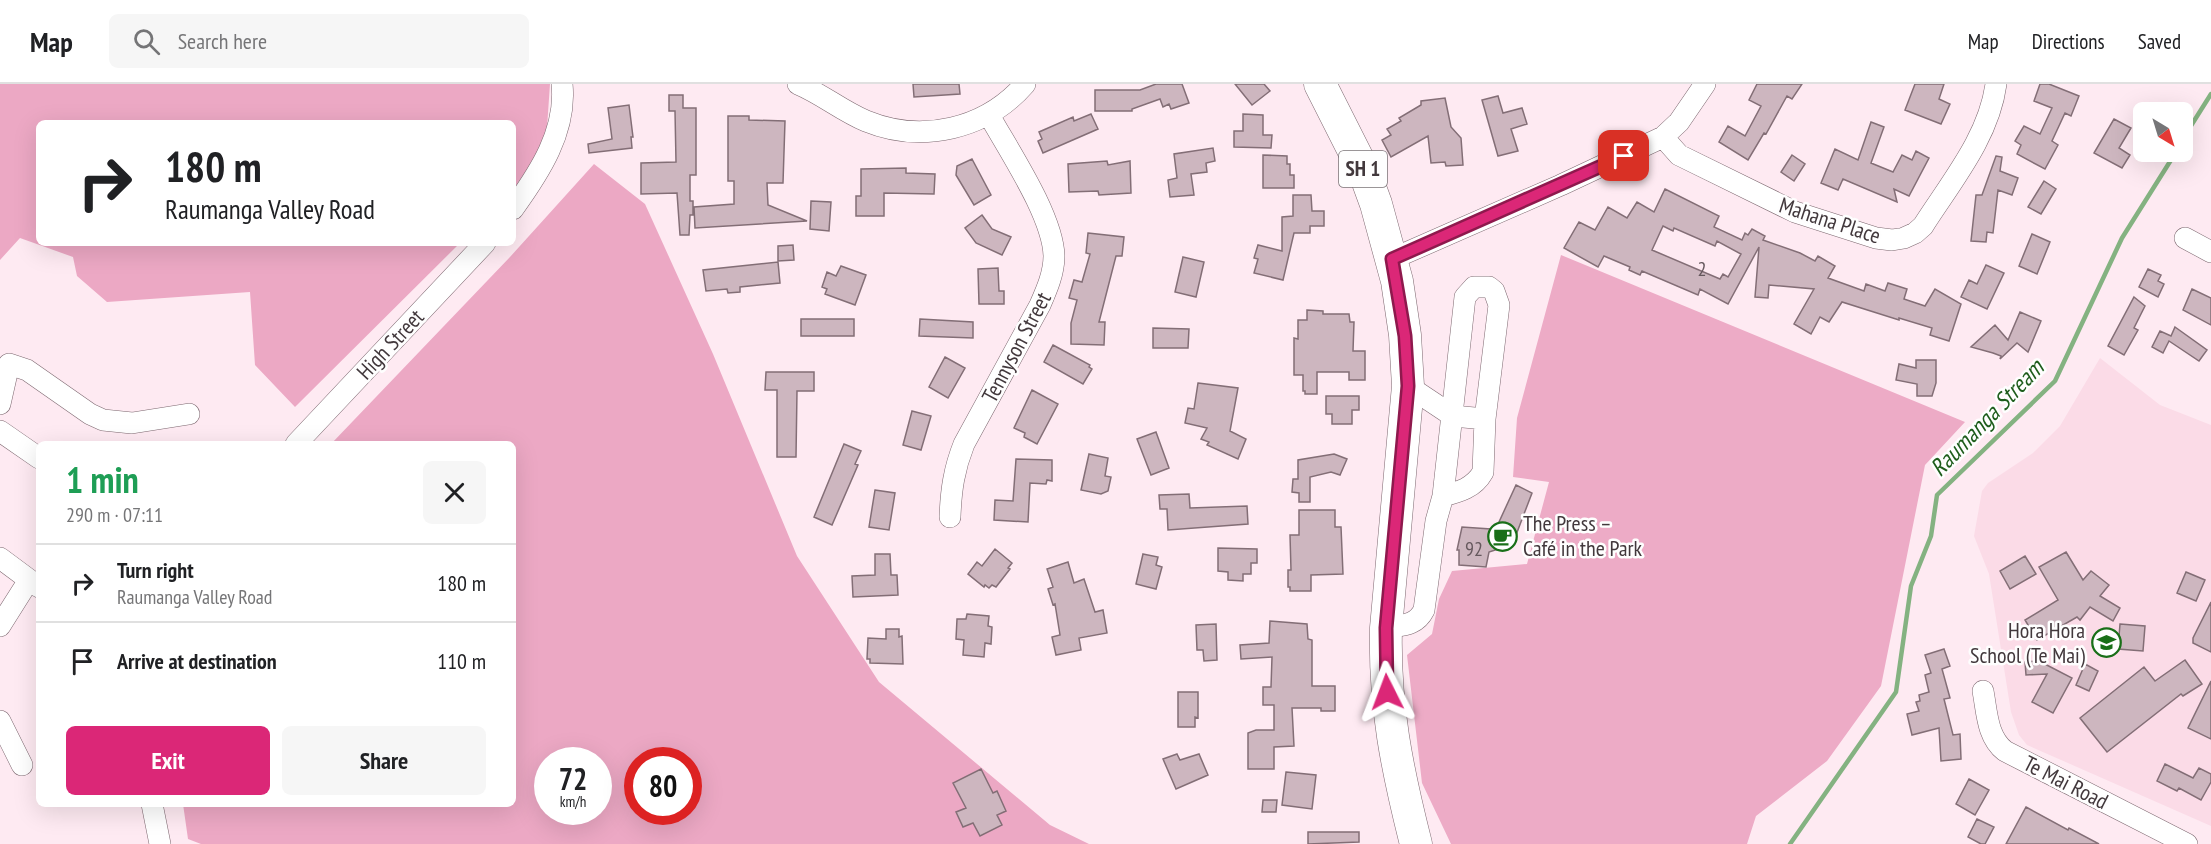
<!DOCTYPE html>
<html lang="en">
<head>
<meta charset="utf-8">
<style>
  body { margin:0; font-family:"PT Sans Narrow",sans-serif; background:#f6f6f6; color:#202124; height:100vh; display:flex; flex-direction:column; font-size:22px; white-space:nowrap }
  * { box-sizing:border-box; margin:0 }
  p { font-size:20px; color:#757577 }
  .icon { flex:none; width:33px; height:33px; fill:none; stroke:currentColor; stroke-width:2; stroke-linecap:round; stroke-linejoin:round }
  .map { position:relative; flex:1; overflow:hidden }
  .sheet { position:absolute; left:36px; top:357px; width:480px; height:366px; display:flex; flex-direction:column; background:#fff; border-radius:9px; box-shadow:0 6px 24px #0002 }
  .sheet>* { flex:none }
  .top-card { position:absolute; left:36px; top:36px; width:480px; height:126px; border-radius:9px; box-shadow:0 6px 24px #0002; background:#fff; color:#202124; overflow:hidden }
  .needle { width:39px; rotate:142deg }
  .tools { position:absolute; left:2133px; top:18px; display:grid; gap:12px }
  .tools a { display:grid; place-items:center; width:60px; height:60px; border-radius:9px; background:#fff; box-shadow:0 6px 24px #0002; font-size:30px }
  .speed { position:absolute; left:534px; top:663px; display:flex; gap:12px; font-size:30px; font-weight:700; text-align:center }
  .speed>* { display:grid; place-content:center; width:78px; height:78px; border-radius:50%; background:#fff; box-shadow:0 6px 24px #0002; line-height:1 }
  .speed small { font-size:15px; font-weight:400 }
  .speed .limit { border:9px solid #d22; background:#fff; color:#111 }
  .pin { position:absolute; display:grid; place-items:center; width:51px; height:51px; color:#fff; margin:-26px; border-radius:12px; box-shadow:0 3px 9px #0006 }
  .me { position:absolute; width:66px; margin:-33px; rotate:357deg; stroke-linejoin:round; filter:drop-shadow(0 0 4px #0008) }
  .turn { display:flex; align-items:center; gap:21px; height:126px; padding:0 30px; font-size:27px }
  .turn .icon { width:78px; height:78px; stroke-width:2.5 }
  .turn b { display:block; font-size:42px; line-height:51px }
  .round { display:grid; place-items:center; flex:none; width:63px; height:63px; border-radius:9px; background:#f6f6f6 }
  .head { display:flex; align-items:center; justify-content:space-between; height:102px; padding:0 30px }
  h1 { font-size:36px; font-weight:800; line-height:45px; color:#1e9e55 }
  .action { display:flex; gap:12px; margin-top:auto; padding:12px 30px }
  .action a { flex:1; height:69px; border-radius:9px; background:#db2777; color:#fff; font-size:24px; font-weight:800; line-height:69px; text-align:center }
  .action a+a { background:#f6f6f6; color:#202124 }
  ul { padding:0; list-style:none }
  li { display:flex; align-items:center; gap:18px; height:78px; padding:0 30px; border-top:2px solid #e0e0e0 }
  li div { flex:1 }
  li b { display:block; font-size:22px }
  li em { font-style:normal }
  header { display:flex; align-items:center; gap:36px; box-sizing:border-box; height:84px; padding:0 30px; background:#fff; border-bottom:2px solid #e0e0e0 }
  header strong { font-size:28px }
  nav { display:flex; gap:33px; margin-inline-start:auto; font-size:21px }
  .search { width:420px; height:54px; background:#f6f6f6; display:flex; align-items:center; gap:15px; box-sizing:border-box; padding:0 21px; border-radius:9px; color:#757577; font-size:22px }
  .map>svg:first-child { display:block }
  .built { fill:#fbdbe7 }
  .green { fill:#edabc6 }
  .forest { fill:#eca8c4; fill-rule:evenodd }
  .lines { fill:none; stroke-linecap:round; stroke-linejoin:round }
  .stream { stroke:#84b281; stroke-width:4.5 }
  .building { fill:#cdb6bf; stroke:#836e76; stroke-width:1.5; fill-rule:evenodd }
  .minor-casing { stroke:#7d6870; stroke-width:22 }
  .highway-casing { stroke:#7d6870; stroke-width:33 }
  .minor { stroke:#fff; stroke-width:21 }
  .highway { stroke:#fff; stroke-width:32 }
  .route-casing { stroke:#8e194d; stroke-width:15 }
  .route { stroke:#db2777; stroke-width:10 }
  .labels { text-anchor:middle; stroke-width:5; stroke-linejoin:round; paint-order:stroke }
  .number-label { font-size:20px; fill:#65585d }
  .shield { fill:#fefefe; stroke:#7a7376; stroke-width:1.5 }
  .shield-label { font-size:21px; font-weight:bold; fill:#42383c }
  .street-label { font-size:22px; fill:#42383c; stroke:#fefefe }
  .poi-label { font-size:22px; fill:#42383c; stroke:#fefefe; text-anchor:start }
  .water-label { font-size:24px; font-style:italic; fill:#1e5d1c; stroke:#fefefe }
</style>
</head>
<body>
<header>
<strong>Map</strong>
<div class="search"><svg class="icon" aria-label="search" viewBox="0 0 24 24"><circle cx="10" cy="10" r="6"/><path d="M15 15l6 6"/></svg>Search here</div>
<nav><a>Map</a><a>Directions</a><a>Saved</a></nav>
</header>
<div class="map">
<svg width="2211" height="760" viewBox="0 0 2211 760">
  <rect width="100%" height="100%" fill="#feeaf2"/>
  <path class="built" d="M2100 274 2160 321 2211 341V742L2027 661 2019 651 2011 628 1989 490 1974 452 1982 407 1988 399 2033 369 2060 342Z"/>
  <path class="green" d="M1561 171 1965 338 1925 381 1881 602 1827 677 1756 732 1747 760H1451L1422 699 1407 571 1432 550 1439 515 1452 487 1527 480 1549 398 1513 393 1517 334Z"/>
  <path class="forest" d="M0 0H550L546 58 513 106V39H39V159H460L295 323 255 281 250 208 107 218 77 192 73 173 20 154 0 176Z
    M594 80 645 120 713 270 797 472 879 598 1050 741 1089 760H201L188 755 183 720H513V360H331L510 173ZM548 676H598V728H548ZM638 676H688V728H638Z"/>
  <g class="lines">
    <path class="stream" d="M2182 56 2211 10
      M1790 760 1896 608 1911 502 1931 452 1937 411 2055 297 2122 154 2176 68"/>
  </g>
  <path class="building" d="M913 0H959L960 10 914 13Z
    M1156 0H1182L1189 19 1171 25 1169 20 1163 23 1160 15 1132 25V27H1095V6H1140Z
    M1235 0H1264L1270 7 1252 21Z
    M1757 0H1802L1792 15 1787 12 1766 50 1764 49 1748 76 1719 58 1728 42 1745 52 1761 22 1749 16Z
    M1915 0H1944L1939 15 1950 20 1941 40 1905 26Z
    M2040 0H2049L2079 12 2071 32 2065 29 2052 57 2058 61 2045 85 2017 70 2021 61 2015 57 2024 42 2040 50 2052 24 2034 17Z
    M669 11H683V24H696V91H690V117H693V131H690L689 151H680L677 109 641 110V79L676 78 675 27H669Z
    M1498 12 1503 29 1522 24 1527 40 1511 45 1518 67 1498 72 1482 16Z
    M1445 14 1451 43 1461 54 1463 81 1446 82 1445 78 1431 79 1428 52 1391 73 1382 56 1391 51 1387 45 1401 37 1399 34 1421 21V17Z
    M629 21 633 53H631L632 64 589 69 588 60 612 55 608 24Z
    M1091 30 1098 45 1043 69 1038 57 1042 55 1039 48 1073 33 1074 37Z
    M1243 30 1263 31V51H1272L1271 64 1234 63V47H1243Z
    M728 32H749V36L785 37 783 99H767L768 121 807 137 695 144 694 123 734 120V97H728Z
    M2114 35 2131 44 2119 64 2130 71 2122 84 2094 69Z
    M1871 38 1884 43 1871 79 1893 88 1902 71 1912 76 1916 67 1929 74 1909 112 1894 105 1897 118 1843 95 1838 106 1821 99 1835 65 1858 76Z
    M1213 64 1215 77 1206 79 1207 88 1191 90 1194 111 1170 113 1168 96 1177 94 1174 70Z
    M1263 71 1287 72V80H1290V91H1294V104H1263Z
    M1792 71 1805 80 1794 97 1781 88Z
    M1996 72 2002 73 2000 87 2018 94 2012 111 1998 106 1993 149 1987 148 1986 158 1971 157 1976 111H1982Z
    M972 75 991 111 974 121 956 91 957 82Z
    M1107 77 1108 81 1130 77 1131 109 1099 111 1098 107 1069 108 1068 80Z
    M906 84V89L935 90 934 110 884 109V132H856V112H861V85Z
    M2044 97 2056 105 2041 130 2028 123Z
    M1665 105 1719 132 1714 143 1742 156 1745 149 1748 151 1752 145 1765 152 1763 156 1800 169 1815 177 1818 172 1835 182 1828 194 1864 207 1866 200 1885 207 1888 199 1907 205 1904 215 1925 222 1935 205 1961 220 1949 257 1930 251 1932 244 1899 234V236L1842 218 1829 238 1820 233 1811 250 1794 240 1814 205 1769 201 1768 214 1755 213 1759 163 1728 220 1700 205 1698 211 1642 187 1640 191 1629 186 1630 183 1604 172 1598 183 1564 164 1579 138 1595 146 1608 123 1627 134 1637 118 1654 128ZM1663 142 1673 147 1674 144 1715 162 1717 157 1741 170 1728 193 1723 190 1720 195 1652 166Z
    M1293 111H1311L1312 127H1324V142H1310V149H1294L1283 196 1254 189 1258 175 1254 174 1258 161 1282 167V133L1293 132Z
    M811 117 831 118 829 147 810 145Z
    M982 131 992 145 1011 153 1002 171 976 159 965 144Z
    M1088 149 1124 153 1122 172H1116L1099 238H1105L1104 261 1071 260V239L1077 216 1069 214 1074 196 1082 198 1090 170 1086 169Z
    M2032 150 2050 158 2037 190 2019 182Z
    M793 161 794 176 778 177V162Z
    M1183 173 1204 178 1196 213 1175 208Z
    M778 178 780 199 740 203V208L728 209 727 205 706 207 703 186Z
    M1986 181 2004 189 1987 225 1961 213 1969 196 1977 200Z
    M841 182 866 191 855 221 825 210 827 205 822 203 827 188 836 192Z
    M998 184 999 207H1004V220H979L978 185Z
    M2148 185 2161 191 2158 197 2164 200 2158 213 2139 203Z
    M2192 205 2211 214V241L2183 226Z
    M2134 213 2145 222 2134 244 2138 246 2124 271 2108 262Z
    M1307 226 1323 227V230H1349L1350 238H1354L1353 267H1365V296H1349V288H1317V310H1305V307H1303V291H1294V254L1298 255V236H1307Z
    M2020 228 2041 237 2028 268 2017 259 2000 275 2001 272 1993 269 1971 263 1995 241 2008 256Z
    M801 235H854V252H801Z
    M920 235 973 238V254L919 252Z
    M2175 243 2207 266 2199 277 2169 257 2163 269 2152 263 2160 247 2171 252Z
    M1153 244 1189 245 1188 264H1153Z
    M1053 261 1090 281 1089 283 1092 285 1083 300 1044 278Z
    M945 273 965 284 948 314 929 303Z
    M1916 276H1936V299L1932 312H1917V300L1896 296 1899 280 1916 284Z
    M766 288H814V307H797L796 373H777V306H765Z
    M1198 299 1238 304 1230 347 1246 355 1238 375 1207 361 1209 358 1201 355 1207 344 1185 339 1188 324 1194 325Z
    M1032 306 1058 320 1037 360 1024 353 1025 349 1014 344Z
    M1326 312H1359V326H1352V340H1332V330H1326Z
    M912 327 931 332 921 366 903 361Z
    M1156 348 1169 384 1151 391 1137 355Z
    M844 360 861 367 855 380 858 381 832 441 814 433Z
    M1089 370 1108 374 1105 392 1111 393 1108 407 1101 410 1081 406Z
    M1334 370 1347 375 1340 391 1331 388 1310 393V418H1299V409L1292 408 1293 395H1298V376Z
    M1016 375 1052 376V397L1047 396 1046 400 1030 399 1028 438 994 436 995 416 1013 417Z
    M1516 401 1532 409 1516 451 1504 463 1489 468 1486 483 1459 481V466H1457L1462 443 1491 445 1493 451Z
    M875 406 895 409 889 446 869 443Z
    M1189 410 1190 424 1247 422 1248 440 1168 446 1167 425H1160L1159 411Z
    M1299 426H1335V443H1341L1343 490 1311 491V507H1290V503H1288V486H1291L1290 451H1299Z
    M1218 464 1257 465V479H1251V490H1243V497L1228 496V488L1218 487Z
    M995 465 1012 479 1008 484 1010 485 996 503 992 501 989 504 985 501 984 503 968 490 977 478 982 482Z
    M2066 468 2083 496 2091 487 2109 501 2100 512 2120 524 2113 537 2090 523 2080 536 2077 533 2037 556 2025 536 2058 516 2039 483Z
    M875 470H890L891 491H897L898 511 853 513 852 492 875 491Z
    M1143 470 1158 473 1156 481 1162 483 1156 505 1136 500Z
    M2025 472 2036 490 2010 505 2000 487Z
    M1068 478 1074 499 1084 495 1095 528 1103 526 1107 549 1079 554 1081 566 1056 571 1052 553 1060 551 1055 520 1053 521 1048 505 1053 503 1047 485Z
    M2186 488 2205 496 2196 517 2177 509Z
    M2211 518V568L2193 559V554Z
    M967 530 989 532 988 542 992 543 991 560 985 559 984 573 963 571 964 556 956 555 957 535H966Z
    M1270 537 1307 540 1308 555 1312 556V602H1335V627H1321V624H1292L1294 662 1274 663V685H1248V649L1256 646H1274V621H1263V603H1271L1272 573 1241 575 1240 561 1269 559Z
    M1216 540 1217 576 1204 577 1203 566H1197L1196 541Z
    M2120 540 2145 542 2143 567 2118 565Z
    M886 545H899V553L902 552 903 580 870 579V575H867L868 554 886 555Z
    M1944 565 1950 582 1942 585 1950 614 1944 615 1953 651 1960 650 1961 675 1941 677 1939 644 1912 651 1907 630 1919 627 1916 618 1920 617 1919 611 1929 608 1925 591 1931 589 1925 571Z
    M2185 576 2202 600 2183 612 2181 610 2107 668 2080 634 2144 583 2155 597Z
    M2039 577 2072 594 2053 629 2032 618 2047 590 2026 591 2025 578Z
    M2085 580 2098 587 2089 607 2076 601Z
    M2211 597V655L2188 644Z
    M1178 608H1198V634L1195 633V643H1178Z
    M1177 670 1180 676 1199 670 1208 691 1176 705 1163 675Z
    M2165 680 2193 694 2199 684 2211 690V698L2201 716 2179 704 2177 707 2157 697Z
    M981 685 993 709 997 707 1006 727 997 731 1002 741 980 752 973 739 963 743 956 728 966 724 953 699Z
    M1286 688 1316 691 1312 725 1282 721Z
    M1969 695 1989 706 1975 731 1956 720Z
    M1263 716H1277L1276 728H1262Z
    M2026 723 2068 746 2069 744 2099 760H2006Z
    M1977 735 1994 743 1985 760H1981L1968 753Z
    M1308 748H1359V758L1308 760Z"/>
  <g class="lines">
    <defs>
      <path id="minor" d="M798 0C822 10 842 27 866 37 922 60 986 45 1025 0
        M1663 53 1679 71 1795 128 1876 154 1892 156 1904 154 1915 149 1923 142C1951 98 1989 53 1996 0
        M513 125C539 89 567 47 562 0
        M2185 154 2211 168
        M1392 175 1561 101 1663 53 1679 38 1705 0
        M1408 302 1453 332 1485 335
        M0 320 9 280 27 286 90 330 103 336 132 339 189 330
        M0 347 39 374
        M296 360 485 159
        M950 433C951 406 954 385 964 360L1040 221C1047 205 1054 189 1054 172 1053 132 1009 67 989 31
        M0 474 39 503
        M0 542 29 496
        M1386 544C1402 541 1416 542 1424 526L1436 437 1443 412 1465 213 1474 203H1489L1494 207 1499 221 1485 335 1483 388C1474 404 1459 408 1443 412
        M1983 607C1987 628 1987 653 2005 667L2187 760
        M0 637 22 681
        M152 720 160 760"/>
      <path id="highway" d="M1320 0 1364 87 1376 120 1397 197 1405 251 1408 302 1386 544C1384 622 1397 685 1416 760"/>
    </defs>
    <use href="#minor" class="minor-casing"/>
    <use href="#highway" class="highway-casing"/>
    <use href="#minor" class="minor"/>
    <use href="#highway" class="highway"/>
  </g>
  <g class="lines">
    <defs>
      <path id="route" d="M1387 608 1386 544 1408 302 1405 252 1392 175 1624 72"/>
    </defs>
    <use href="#route" class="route-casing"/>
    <use href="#route" class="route"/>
  </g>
  <defs>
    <symbol id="cafe-ring" viewBox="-11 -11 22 22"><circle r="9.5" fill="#fefefe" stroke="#196f18" stroke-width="1.5"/><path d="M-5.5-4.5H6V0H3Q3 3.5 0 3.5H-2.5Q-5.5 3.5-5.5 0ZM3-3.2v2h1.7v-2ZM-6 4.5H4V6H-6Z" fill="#196f18"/></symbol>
    <symbol id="school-ring" viewBox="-11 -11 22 22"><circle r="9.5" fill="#fefefe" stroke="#196f18" stroke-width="1.5"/><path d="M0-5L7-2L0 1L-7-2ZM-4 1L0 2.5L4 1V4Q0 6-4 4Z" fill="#196f18"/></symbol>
  </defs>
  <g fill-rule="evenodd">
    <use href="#cafe-ring" x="1486" y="436" width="33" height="33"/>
    <use href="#school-ring" x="2090" y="542" width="33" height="33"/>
  </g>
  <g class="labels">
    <g class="number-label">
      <text x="1702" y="192">2</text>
      <text x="1474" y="472">92</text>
    </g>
    <rect class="shield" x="1339" y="67" width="48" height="36" rx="4.5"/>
    <g class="shield-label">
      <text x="1363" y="92">SH 1</text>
    </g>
    <g class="street-label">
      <text transform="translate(1830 136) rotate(18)" y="8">Mahana Place</text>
      <text transform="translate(390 260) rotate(-47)" y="8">High Street</text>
      <text transform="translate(1016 263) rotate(-62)" y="8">Tennyson Street</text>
      <text transform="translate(2066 698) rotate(27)" y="8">Te Mai Road</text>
    </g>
    <g class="poi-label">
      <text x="1523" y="447">The Press –<tspan x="1523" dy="25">Café in the Park</tspan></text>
      <text x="2085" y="554" text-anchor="end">Hora Hora<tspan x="2085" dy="25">School (Te Mai)</tspan></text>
    </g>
    <g class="water-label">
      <text transform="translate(1987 334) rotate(-46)" y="8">Raumanga Stream</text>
    </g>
  </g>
</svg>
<div class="tools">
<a><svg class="needle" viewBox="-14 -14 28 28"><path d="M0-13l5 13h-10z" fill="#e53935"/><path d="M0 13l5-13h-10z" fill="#757577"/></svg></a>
</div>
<div class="speed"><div>72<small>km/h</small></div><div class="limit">80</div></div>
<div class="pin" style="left:1624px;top:72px;background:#d93025"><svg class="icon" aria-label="arrive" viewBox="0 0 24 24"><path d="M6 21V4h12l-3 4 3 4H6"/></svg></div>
<svg class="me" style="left:1387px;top:608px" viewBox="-20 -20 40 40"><path d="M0-17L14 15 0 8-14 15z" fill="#db2777" stroke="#fff" stroke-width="4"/></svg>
<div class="top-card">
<div class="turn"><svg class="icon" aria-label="right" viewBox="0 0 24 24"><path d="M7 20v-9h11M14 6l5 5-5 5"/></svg><div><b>180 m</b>Raumanga Valley Road</div></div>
</div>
<section class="sheet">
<div class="head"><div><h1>1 min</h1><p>290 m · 07:11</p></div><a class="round"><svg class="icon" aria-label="close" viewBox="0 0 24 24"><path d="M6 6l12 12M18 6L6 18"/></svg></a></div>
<ul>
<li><svg class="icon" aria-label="right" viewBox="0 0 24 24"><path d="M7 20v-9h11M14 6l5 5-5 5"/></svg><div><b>Turn right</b><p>Raumanga Valley Road</p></div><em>180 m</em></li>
<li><svg class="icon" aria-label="arrive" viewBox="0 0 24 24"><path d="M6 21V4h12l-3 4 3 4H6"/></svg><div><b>Arrive at destination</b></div><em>110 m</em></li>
</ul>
<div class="action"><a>Exit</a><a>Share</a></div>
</section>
</div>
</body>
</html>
